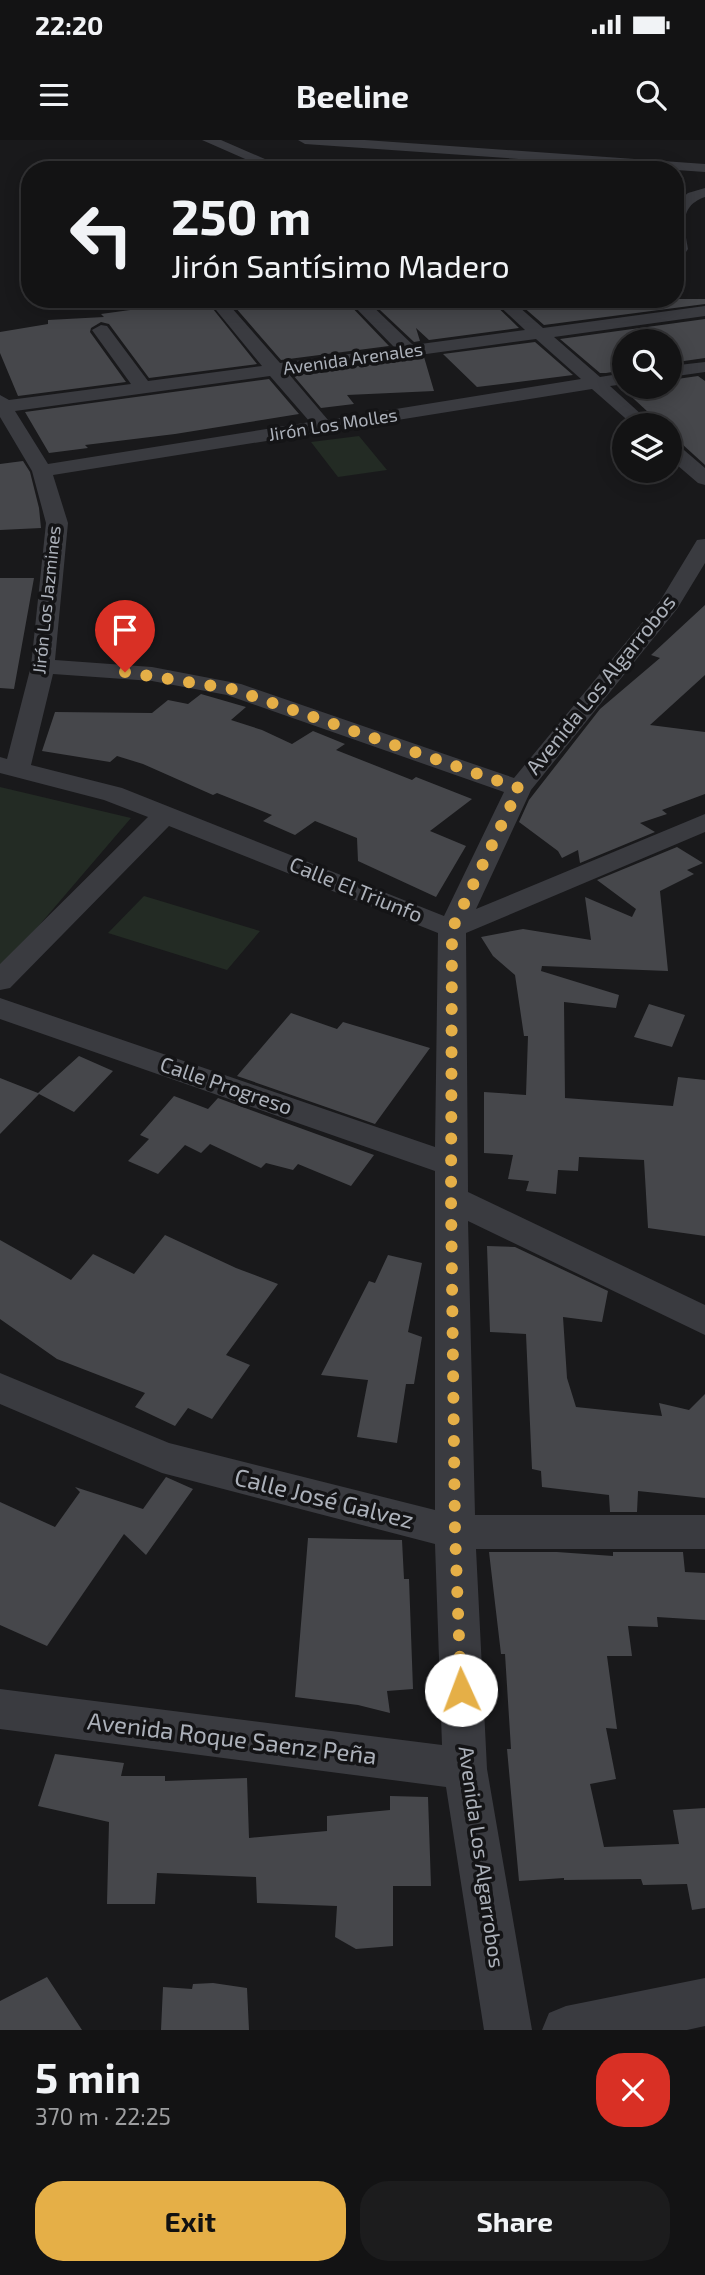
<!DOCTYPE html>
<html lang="en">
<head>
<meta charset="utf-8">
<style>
  body { margin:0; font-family:"Exo 2",sans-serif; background:#1c1c1d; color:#f1f3f6; height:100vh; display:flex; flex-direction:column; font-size:26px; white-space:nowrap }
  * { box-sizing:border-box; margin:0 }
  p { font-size:23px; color:#9d9ea0 }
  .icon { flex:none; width:38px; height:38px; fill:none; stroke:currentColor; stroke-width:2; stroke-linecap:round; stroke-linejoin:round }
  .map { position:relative; height:1890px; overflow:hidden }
  .side { display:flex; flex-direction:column; background:#131314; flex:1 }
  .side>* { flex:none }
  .guide { position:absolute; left:21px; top:21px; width:663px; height:147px; border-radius:28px; box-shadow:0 4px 18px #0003,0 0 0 2px #323234; background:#131314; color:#f1f3f6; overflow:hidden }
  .fabs { position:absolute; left:612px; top:189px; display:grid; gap:14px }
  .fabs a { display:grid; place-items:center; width:70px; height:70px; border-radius:50%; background:#131314; box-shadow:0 4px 18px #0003,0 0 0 2px #323234; font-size:35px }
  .pin { position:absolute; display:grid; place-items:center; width:60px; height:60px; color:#fff; margin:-72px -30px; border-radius:50% 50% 50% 0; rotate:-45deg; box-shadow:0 0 7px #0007 }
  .pin .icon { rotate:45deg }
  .me { position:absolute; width:77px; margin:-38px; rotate:358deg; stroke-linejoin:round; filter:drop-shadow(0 0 5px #0008) }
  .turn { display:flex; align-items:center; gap:24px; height:147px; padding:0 35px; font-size:32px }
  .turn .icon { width:91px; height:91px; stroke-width:2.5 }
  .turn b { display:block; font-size:49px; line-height:60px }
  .round { display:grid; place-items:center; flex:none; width:74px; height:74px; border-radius:28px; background:#1c1c1d }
  .overview { display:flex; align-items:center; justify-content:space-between; height:119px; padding:0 35px }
  h1 { font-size:42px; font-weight:700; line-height:52px }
  .action { display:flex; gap:14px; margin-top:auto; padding:14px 35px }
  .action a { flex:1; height:80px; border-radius:28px; background:#e5af47; color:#111; font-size:28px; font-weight:700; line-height:80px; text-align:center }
  .action a+a { background:#1c1c1d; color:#f1f3f6 }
  .status { display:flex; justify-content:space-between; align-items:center; height:49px; padding:0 35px; background:#131314; direction:ltr }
  .status svg { height:19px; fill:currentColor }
  header { display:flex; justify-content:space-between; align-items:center; height:91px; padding:0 35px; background:#131314; font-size:32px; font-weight:700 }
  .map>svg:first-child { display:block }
  .green { fill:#232b24 }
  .building { fill:#46474b }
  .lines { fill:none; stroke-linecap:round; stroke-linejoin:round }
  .minor { fill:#3a3b40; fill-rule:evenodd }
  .route { stroke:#e5af47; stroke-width:12; stroke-dasharray:0 21.6 }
  .labels { text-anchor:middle; stroke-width:7; stroke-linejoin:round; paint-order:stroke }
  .far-street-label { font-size:18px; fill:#acb1ba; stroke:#141416 }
  .street-label { font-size:21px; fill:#acb1ba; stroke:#141416 }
  .near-street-label { font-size:24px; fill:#acb1ba; stroke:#141416 }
</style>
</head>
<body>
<div class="status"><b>22:20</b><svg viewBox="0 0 49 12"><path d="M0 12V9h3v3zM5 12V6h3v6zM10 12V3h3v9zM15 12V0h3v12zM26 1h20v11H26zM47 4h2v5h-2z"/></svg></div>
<header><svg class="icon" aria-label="menu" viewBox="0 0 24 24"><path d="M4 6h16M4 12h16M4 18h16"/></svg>Beeline<svg class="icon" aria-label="search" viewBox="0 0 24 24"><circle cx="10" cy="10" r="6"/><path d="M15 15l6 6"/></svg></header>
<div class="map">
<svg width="705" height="1890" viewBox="0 0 705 1890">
  <rect width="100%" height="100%" fill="#19191b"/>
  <path class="green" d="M359 296 387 330 338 337 311 302Z
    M0 647 131 678 0 831Z
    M144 756 260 791 227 830 108 793Z"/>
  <path class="building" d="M177 159H205L257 224 149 238 109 184 101 182 91 188 90 192 126 242 18 256 0 213V192L48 184V180L104 177 101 174 152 167 149 163Z
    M228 159H344L389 206 281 220Z
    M458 159H489L519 188 429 200 416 188 420 201 414 202 380 170Z
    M514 159H553L559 165 604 159H705V164L544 185Z
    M705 179V218L670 223V201H625V230L606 233H600L560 199Z
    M535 202 573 235 477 247 443 214Z
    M424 217 434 251 347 255 354 264 321 268 293 235Z
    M698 236 705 241V325L670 293V285H662L621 247H670V240Z
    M269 239 299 274 175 294 85 305 88 308 49 313 25 272Z
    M23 321 30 332 39 368 41 388 0 390V324Z
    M0 438H34L14 549 0 548Z
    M705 465V535L650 585 705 592V654L662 670 667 674 640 683 655 692 580 723 578 710 562 718 558 711 519 682 529 660 600 569 660 518 651 515Z
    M201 554 246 567 231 580 262 590 292 604 313 591 345 604 336 610 412 640 416 637 472 659 430 691 466 706 436 757 358 721 357 698 315 681 295 695 263 681 272 675 217 653 213 655 143 624 117 616 110 622 42 611 55 572 152 573 168 560 188 564Z
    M677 707 703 723 687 730 694 734 660 751 668 831 542 826 541 831 619 855 616 868 564 862 565 958 673 966 678 937 705 940V1096L648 1088 644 1020 579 1017 578 1031 558 1030 556 1054 526 1051 529 1041 508 1039 513 1015 484 1013V952L526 955 528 896H524L515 835 493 816 481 797 523 789 591 800 585 757 632 777 636 769 597 740Z
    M649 864 685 875 672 907 634 897Z
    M291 873 337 889 343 882 430 908 375 984 237 936Z
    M79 916 113 931 74 972 39 954 0 994V938L38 953Z
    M174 956 208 969 218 958 374 1015 351 1046 298 1024 293 1030 266 1023 261 1028 210 1004 201 1013 185 1005 158 1034 128 1021 149 999 140 995Z
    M165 1095 236 1128 278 1144 226 1215 250 1225 212 1279 188 1268 175 1286 135 1267 145 1253 57 1219 0 1179V1100L71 1140 93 1114 134 1134Z
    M487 1106 515 1107 608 1151 602 1182 563 1177 567 1238 576 1267 662 1276 659 1263 689 1270 705 1254V1358L638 1351 637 1372H610L609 1355 542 1347 541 1331 532 1329 526 1194 490 1192Z
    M388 1115 422 1123 408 1192 422 1197 414 1244H406L397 1303 357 1297 368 1240 321 1235 369 1141 375 1143Z
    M166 1337 193 1349 146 1415 124 1394 47 1506 0 1485V1362L55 1387 80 1352 75 1347 143 1369Z
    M308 1398 402 1400 404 1439H409L413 1549 387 1551 390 1573 358 1565 295 1557Z
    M489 1412H557L613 1416V1412H683L685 1432 705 1433V1480L657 1477 658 1487 628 1486 632 1516H607L617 1589 606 1588 616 1639 590 1644 604 1707 679 1704 673 1670 705 1668V1768L692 1770 687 1744 643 1745 641 1739 564 1740V1738L519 1741 507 1609H511L505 1514H501Z
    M55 1614 124 1623 121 1636H165V1641L247 1638 249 1698 327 1691V1676L390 1670V1656L428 1657 431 1746H393V1806L356 1809 335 1797 337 1766 257 1763 256 1737 157 1733 155 1764H107L109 1682 38 1666Z
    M47 1837 82 1890H0V1861Z
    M213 1843 247 1848 249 1890H161L163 1847 192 1849 193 1844Z"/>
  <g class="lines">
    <path class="minor" d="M202 0H221L290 30H270Z
      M298 0H365L705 24V32L305 4Z
      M705 48V57C679 66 684 86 688 109L686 112 676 113V63L688 53Z
      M207 159H224L280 223 395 208 347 159H365L413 205 525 190 492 159H510L543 188 705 166V176L554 197 600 237 625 233V244L610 246 653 285H633L592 249 53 335 68 383 55 520 152 527 241 544 514 638 660 461 697 400 705 399V423L677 469 531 650 476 769 705 674V692L466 793 468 1052 705 1165V1195L468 1081 475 1375H705V1409H476L487 1629 532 1890H484L446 1647 0 1589V1549L442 1605 435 1404 162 1333 0 1264V1233L169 1303 435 1370V1031L0 879V858L435 1007 438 793 169 686 10 848 0 850V824L148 677 104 660 0 633V617L7 619 31 526 46 383 32 331 0 277V255L9 260 131 244 92 190 101 185 107 186 148 241 262 226ZM536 199 581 239 328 280 288 233ZM270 236 310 282 48 324 15 271ZM53 534 152 541 227 555 504 652 444 776 122 648 31 625Z
      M705 222V232L670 237V226Z
      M670 302 677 304 705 328V345L698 343 670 319Z
      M705 1838V1886L687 1890H542L549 1873 566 1866Z"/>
  </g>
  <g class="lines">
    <path class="route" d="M125 532 232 549 519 648 452 789 451 1058 455 1392 461 1550"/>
  </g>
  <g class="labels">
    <g class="far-street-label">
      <text transform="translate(353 219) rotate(-8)" y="6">Avenida Arenales</text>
      <text transform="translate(333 285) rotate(-9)" y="6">Jirón Los Molles</text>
      <text transform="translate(47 460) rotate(-84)" y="6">Jirón Los Jazmines</text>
    </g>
    <g class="street-label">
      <text transform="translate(601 545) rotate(-51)" y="7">Avenida Los Algarrobos</text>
      <text transform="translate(356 750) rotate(22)" y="7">Calle El Triunfo</text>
      <text transform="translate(226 946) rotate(19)" y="7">Calle Progreso</text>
      <text transform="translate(481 1717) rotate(82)" y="7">Avenida Los Algarrobos</text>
    </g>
    <g class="near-street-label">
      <text transform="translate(324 1359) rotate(14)" y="8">Calle José Galvez</text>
      <text transform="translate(232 1599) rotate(7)" y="8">Avenida Roque Saenz Peña</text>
    </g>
  </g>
</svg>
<div class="fabs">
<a><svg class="icon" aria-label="search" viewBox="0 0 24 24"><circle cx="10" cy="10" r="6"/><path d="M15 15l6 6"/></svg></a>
<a><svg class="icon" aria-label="layers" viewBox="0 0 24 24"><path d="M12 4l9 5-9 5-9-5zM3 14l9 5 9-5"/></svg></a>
</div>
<div class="pin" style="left:125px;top:532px;background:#d93025"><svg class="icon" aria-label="arrive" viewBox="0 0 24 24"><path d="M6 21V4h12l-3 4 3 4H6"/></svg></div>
<svg class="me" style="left:461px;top:1550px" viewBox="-20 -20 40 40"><circle r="19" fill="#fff"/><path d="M0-13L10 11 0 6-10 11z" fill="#e5af47"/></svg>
<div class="guide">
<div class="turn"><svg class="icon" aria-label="left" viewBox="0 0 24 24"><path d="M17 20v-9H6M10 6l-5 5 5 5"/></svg><div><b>250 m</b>Jirón Santísimo Madero</div></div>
</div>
</div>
<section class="side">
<div class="overview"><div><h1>5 min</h1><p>370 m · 22:25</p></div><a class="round" style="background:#d93025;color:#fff"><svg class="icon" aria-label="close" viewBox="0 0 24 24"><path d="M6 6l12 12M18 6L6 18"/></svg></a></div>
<div class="action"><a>Exit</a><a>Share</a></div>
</section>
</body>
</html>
